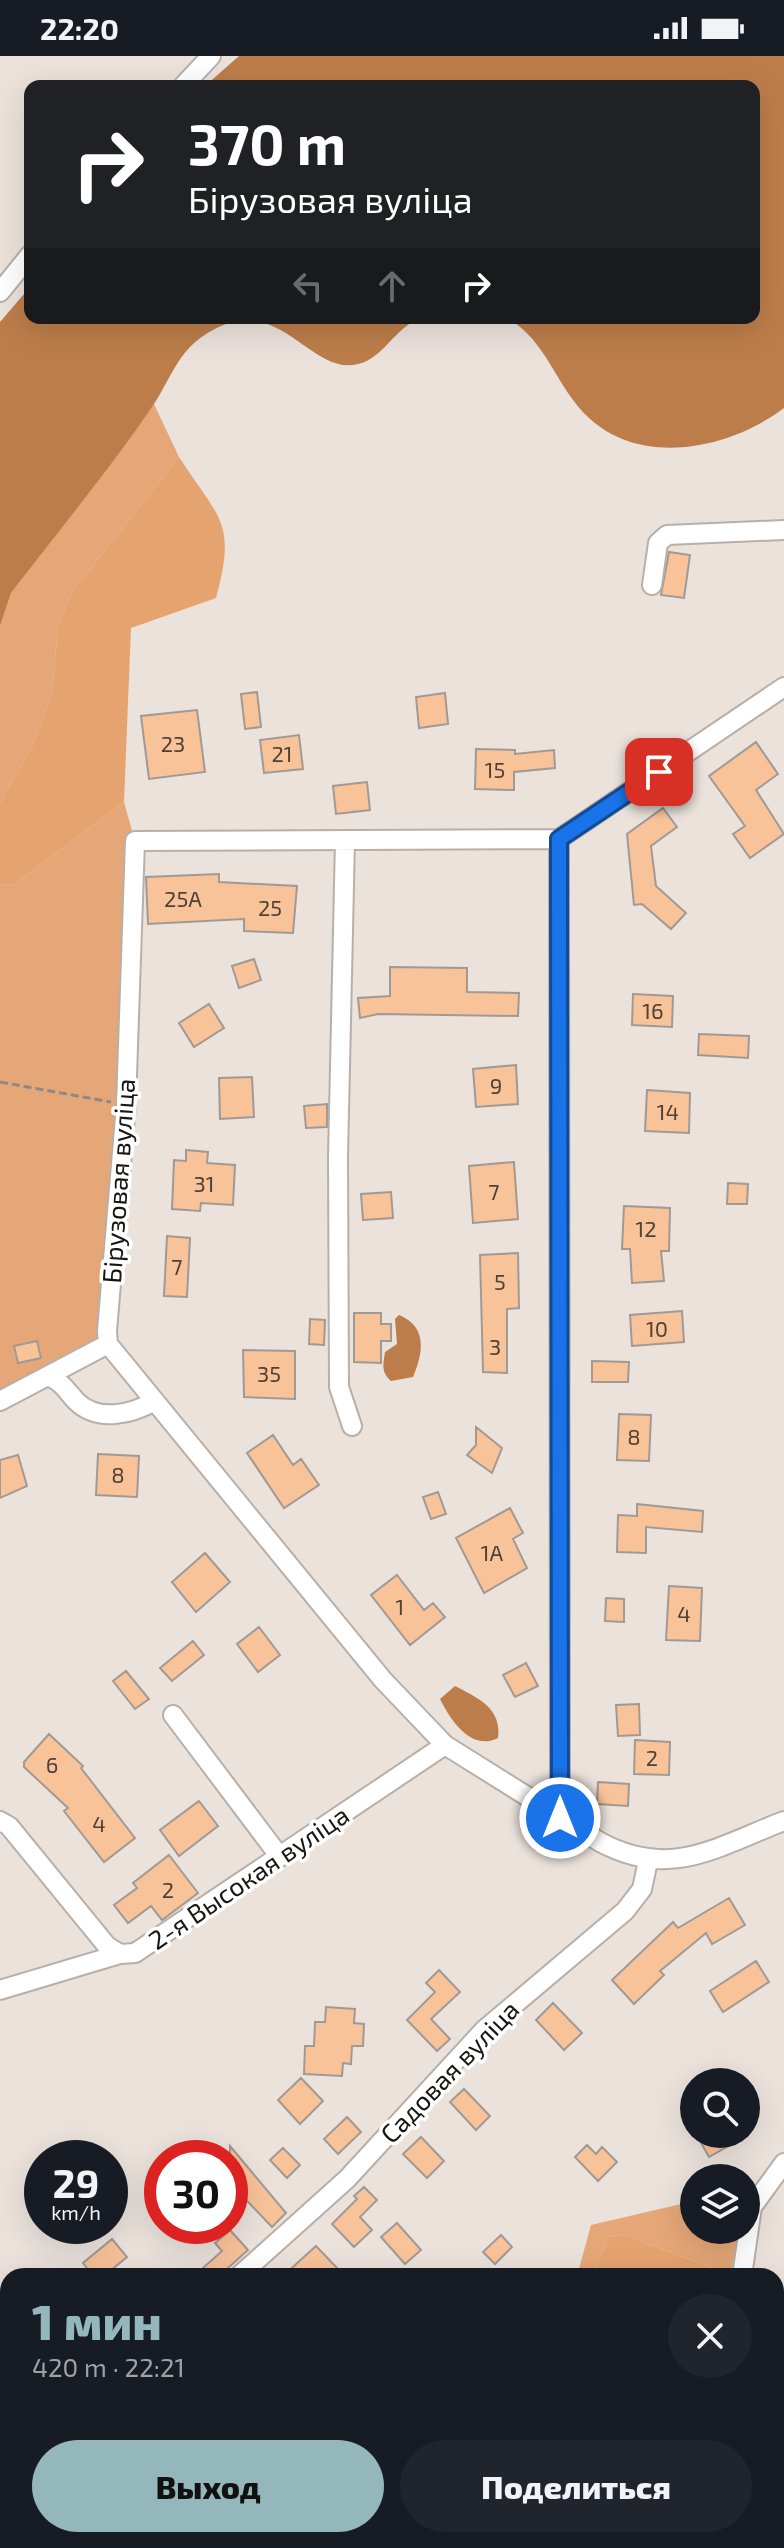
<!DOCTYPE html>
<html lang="ru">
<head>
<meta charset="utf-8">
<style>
  body { margin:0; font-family:"Exo 2",sans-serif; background:#20242c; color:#f1f3f6; height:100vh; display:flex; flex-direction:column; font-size:30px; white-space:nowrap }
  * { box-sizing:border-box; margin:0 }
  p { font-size:26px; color:#9ea1a6 }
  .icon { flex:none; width:44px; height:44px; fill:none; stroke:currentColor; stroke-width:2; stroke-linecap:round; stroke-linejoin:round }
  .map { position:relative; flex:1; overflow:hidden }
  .side { position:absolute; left:0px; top:2212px; width:784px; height:280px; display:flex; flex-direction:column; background:#171b24; border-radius:24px 24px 0 0; box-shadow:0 8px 32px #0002 }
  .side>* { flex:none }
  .banner { position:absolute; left:24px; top:24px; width:736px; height:244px; border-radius:16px; box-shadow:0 8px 32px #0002; background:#202124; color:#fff; overflow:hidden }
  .fabs { position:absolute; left:680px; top:2012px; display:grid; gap:16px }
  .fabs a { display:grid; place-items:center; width:80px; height:80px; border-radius:50%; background:#171b24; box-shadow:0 8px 32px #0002; font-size:40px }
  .speed { position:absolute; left:24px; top:2084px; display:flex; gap:16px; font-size:40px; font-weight:700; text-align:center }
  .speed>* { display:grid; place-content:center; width:104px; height:104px; border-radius:50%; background:#171b24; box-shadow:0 8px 32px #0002; line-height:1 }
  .speed small { font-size:20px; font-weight:400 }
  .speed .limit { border:12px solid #d22; background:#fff; color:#111 }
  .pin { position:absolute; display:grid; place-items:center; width:68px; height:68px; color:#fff; margin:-34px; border-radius:16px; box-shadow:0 4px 12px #0006 }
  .me { position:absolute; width:88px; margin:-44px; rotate:0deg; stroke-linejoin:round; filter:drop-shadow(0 0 6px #0008) }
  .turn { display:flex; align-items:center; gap:28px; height:168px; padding:0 32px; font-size:36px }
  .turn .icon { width:104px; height:104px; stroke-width:2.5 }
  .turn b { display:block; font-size:56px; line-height:68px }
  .lanes { display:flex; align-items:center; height:76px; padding:0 32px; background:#0003; justify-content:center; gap:40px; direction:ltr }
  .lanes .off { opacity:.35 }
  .round { display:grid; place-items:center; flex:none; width:84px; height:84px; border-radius:42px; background:#20242c }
  .summary { display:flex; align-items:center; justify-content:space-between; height:136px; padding:0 32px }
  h1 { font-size:48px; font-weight:800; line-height:60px; color:#94b7bb }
  .primary-button { display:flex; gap:16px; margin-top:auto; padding:16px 32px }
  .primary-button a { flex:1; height:92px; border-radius:48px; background:#94b7bb; color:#111; font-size:32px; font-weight:800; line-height:92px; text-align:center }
  .primary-button a+a { background:#20242c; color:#f1f3f6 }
  .status { display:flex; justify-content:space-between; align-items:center; height:56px; padding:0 40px; background:#171b24; direction:ltr }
  .status svg { height:22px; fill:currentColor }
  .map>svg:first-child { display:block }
  .green { fill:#e5a777 }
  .forest { fill:#e5a36f }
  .water { fill:#bc7d4a }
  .building { fill:#f9c39a; stroke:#a19993; stroke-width:2 }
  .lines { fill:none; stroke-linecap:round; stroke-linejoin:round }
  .minor-casing { stroke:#b8afa9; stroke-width:22 }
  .path { stroke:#8f8984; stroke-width:3; stroke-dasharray:8 4; stroke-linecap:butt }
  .minor { stroke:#fff; stroke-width:18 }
  .route-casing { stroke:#114b97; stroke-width:20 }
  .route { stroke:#1a73e8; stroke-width:14 }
  .labels { text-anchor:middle; stroke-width:7; stroke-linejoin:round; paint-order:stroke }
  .number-label { font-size:22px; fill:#504135 }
  .street-label { font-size:26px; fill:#181613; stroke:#fff }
</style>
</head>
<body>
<div class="status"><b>22:20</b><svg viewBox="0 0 49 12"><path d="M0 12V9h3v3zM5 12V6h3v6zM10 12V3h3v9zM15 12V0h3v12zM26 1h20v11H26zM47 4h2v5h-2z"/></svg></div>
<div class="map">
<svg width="784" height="2492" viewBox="0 0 784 2492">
  <rect width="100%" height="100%" fill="#ebe2dc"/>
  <path class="green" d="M154 348 179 401 72 536 58 570 52 637 33 689 0 747V570L11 537Z
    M124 746 135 785 108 1288 0 1345V829L15 828Z
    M694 2145V2174H739L730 2220H712V2212L625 2179 608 2181 593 2220H577L591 2169Z"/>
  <path class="forest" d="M179 401C219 463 237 465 216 542L131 572 124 746 15 828 0 829V747L33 689 52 637 58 570 72 536Z
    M625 2179 712 2212V2220H593L608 2181Z"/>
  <path class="water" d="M239 0H784V352C731 392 643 412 589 362 556 332 547 284 507 262H754V30H205Z
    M30 231V262H422C395 269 383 306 353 309 315 314 286 257 237 265 220 268 202 279 190 291 175 306 166 330 154 348 110 413 59 474 11 537L0 570V266Z
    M399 1259C428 1271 423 1297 413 1321L391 1325C381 1316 383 1309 385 1296L397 1288 395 1263Z
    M455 1630C478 1642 502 1652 498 1682 471 1696 450 1663 440 1643Z"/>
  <path class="building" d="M669 496 690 499 684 542 661 539Z
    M257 636 261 671 245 673 241 638Z
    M445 637 448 668 419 672 416 641Z
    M197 654 205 716 149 723 141 660Z
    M299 679 303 713 264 717 260 684Z
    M756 686 778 718 756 734 784 778 750 802 733 778 745 770 709 720Z
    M476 693 515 694V698L554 694 555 712 514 716V734L475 733Z
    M367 726 370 754 336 758 333 730Z
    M663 752 677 771 651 790 656 830 686 857 671 873 642 848 634 849 627 778Z
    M219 818V826L297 830 293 877 244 875V863L148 868 146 821Z
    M254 903 261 924 239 932 232 910Z
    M390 911 467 912V936L519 937 518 960 378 958 360 962 358 942 390 940Z
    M633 938 673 940 672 971 632 969Z
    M209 948 224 972 194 991 179 967Z
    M699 978 749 980 748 1002 698 999Z
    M516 1009 518 1048 476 1051 473 1013Z
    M252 1021 254 1061 220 1063 219 1022Z
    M647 1034 690 1037 689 1077 645 1075Z
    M327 1048V1071L306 1072 304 1050Z
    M186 1094 208 1096 207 1107 235 1109 233 1149 201 1147 200 1155 172 1153 174 1104 186 1105Z
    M514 1106 518 1163 473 1167 469 1110Z
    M728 1127 748 1128 747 1148H727Z
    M391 1136 393 1162 363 1164 361 1138Z
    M624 1150 670 1152 669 1195H661L664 1225 632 1227 630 1193H622Z
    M167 1180 190 1182 187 1241 164 1240Z
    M518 1197 519 1252 507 1253V1317L483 1316 480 1199Z
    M682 1255 684 1286 632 1290 630 1259Z
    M354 1257H381V1268H391V1285H381V1307L354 1306Z
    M310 1263 325 1264 324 1289 309 1288Z
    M37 1285 41 1302 18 1307 14 1290Z
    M243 1294 295 1295V1343L244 1341Z
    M592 1305 629 1306 628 1326H592Z
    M619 1358 651 1359 649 1405 617 1404Z
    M476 1371 502 1392 492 1417 467 1399 476 1389Z
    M273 1379 293 1409 301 1403 319 1429 284 1452 247 1397Z
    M98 1398 139 1400 137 1441 96 1439Z
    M18 1399 27 1430 0 1442V1404Z
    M438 1436 446 1458 431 1463 423 1441Z
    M637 1448 703 1455 702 1476 646 1471V1497L617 1496 618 1459 637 1460Z
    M510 1452 523 1477 513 1483 527 1512 484 1537 456 1482Z
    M205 1497 230 1526 196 1556 172 1526Z
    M397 1519 424 1554 433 1547 445 1561 410 1589 371 1539Z
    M669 1530 702 1532 700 1585 666 1584Z
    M606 1542 624 1543V1566L605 1565Z
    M259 1571 280 1599 258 1616 237 1588Z
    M193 1585 204 1599 172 1625 160 1612Z
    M526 1607 538 1630 515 1641 503 1619Z
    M126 1615 149 1643 135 1653 113 1625Z
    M639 1648 640 1679 618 1680 616 1649Z
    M49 1678 83 1710 81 1712 135 1782 104 1806 64 1755 68 1752 24 1711V1706Z
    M635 1684 670 1686 669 1719 634 1718Z
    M598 1726 629 1728 628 1750 597 1748Z
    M199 1745 218 1770 179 1800 160 1774Z
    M169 1799 198 1837 162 1864 151 1850 128 1867 114 1849 137 1832 133 1827Z
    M729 1842 745 1869 712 1888 706 1877 660 1915 664 1919 634 1948 612 1924 673 1866 678 1872Z
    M756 1905 769 1926 723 1956 710 1935Z
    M439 1914 460 1936 431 1963 450 1983 437 1995 407 1964 435 1936 426 1927Z
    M553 1947 582 1977 564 1994 536 1964Z
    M326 1951 355 1953 354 1967 364 1968 363 1990H352L351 2008 343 2007 342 2020 304 2018 305 1990H314L315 1966H325Z
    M301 2022 323 2045 300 2068 278 2044Z
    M464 2033 490 2060 476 2074 450 2046Z
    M347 2061 361 2076 338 2098 324 2083Z
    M696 2078H724L730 2089 709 2101Z
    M421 2081 444 2105 427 2122 403 2098Z
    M587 2089 596 2098 602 2091 617 2106 598 2125 575 2101Z
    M230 2090 286 2157 272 2171 230 2127Z
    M283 2092 300 2109 287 2122 270 2104Z
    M364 2131 377 2144 360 2161 372 2174 354 2191 332 2168 357 2143 354 2140Z
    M397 2167 421 2194 405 2208 381 2181Z
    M230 2174 248 2194 219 2220H194L222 2195 215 2187Z
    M501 2179 512 2191 495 2208 483 2196Z
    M112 2183 127 2201 104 2220H93L83 2207Z
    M316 2190 338 2213 330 2220H283Z"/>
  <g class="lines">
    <defs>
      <path id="minor" d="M183 30 211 0
        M0 236 30 199
        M652 529 658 487 667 479 784 474
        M784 631 559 783 135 785 126 1049 107 1275 108 1288 383 1624 445 1689 600 1786C671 1824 716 1791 784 1765
        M559 783 560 1762
        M345 784 338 1101 339 1331 352 1370
        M48 1320C62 1326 66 1334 76 1345 98 1367 132 1358 155 1345
        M0 1345 108 1288
        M173 1659 280 1801
        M0 1765 9 1770 107 1890 120 1898 135 1897 445 1689
        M0 1934 120 1898
        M239 2220 347 2123 484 1974 625 1855 642 1833 648 1805
        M742 2220 752 2151 784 2107
        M0 2443 8 2434
        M681 2492 687 2484"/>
    </defs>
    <use href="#minor" class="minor-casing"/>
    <path class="path" d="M0 1026 111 1046"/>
    <use href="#minor" class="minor"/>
  </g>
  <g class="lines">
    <defs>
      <path id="route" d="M560 1762 559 783 659 716"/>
    </defs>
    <use href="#route" class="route-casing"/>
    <use href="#route" class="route"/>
  </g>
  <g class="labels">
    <g class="number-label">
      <text x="173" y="696">23</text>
      <text x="282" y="706">21</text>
      <text x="495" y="722">15</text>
      <text x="183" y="851">25А</text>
      <text x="270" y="860">25</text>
      <text x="653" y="963">16</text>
      <text x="496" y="1038">9</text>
      <text x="668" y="1064">14</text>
      <text x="204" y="1136">31</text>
      <text x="494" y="1144">7</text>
      <text x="646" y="1181">12</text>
      <text x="177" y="1219">7</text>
      <text x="500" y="1234">5</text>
      <text x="657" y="1281">10</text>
      <text x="495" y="1299">3</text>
      <text x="269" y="1326">35</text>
      <text x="634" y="1389">8</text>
      <text x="118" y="1427">8</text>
      <text x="492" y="1505">1А</text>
      <text x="400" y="1559">1</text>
      <text x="684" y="1566">4</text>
      <text x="652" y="1710">2</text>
      <text x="52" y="1717">6</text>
      <text x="99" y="1776">4</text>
      <text x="168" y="1842">2</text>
    </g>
    <g class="street-label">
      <text transform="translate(119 1125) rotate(-86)" y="9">Бірузовая вуліца</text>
      <text transform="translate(249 1822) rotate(-34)" y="9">2-я Высокая вуліца</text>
      <text transform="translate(450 2016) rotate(-46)" y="9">Садовая вуліца</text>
    </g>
  </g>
</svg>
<div class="fabs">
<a><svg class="icon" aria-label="search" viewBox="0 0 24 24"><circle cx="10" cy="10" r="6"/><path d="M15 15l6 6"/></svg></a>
<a><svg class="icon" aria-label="layers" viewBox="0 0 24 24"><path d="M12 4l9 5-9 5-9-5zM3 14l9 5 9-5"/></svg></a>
</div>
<div class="speed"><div>29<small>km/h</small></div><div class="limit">30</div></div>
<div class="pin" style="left:659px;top:716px;background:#d93025"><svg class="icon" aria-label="arrive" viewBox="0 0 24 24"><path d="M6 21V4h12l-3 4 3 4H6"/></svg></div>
<svg class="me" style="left:560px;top:1762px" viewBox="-20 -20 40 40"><circle r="17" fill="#1a73e8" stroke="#fff" stroke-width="3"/><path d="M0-11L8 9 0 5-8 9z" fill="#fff"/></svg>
<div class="banner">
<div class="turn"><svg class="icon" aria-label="right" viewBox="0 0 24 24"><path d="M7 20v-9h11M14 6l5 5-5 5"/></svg><div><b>370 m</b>Бірузовая вуліца</div></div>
<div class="lanes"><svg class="icon off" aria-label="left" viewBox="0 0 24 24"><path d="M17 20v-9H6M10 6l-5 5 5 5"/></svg><svg class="icon off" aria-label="ahead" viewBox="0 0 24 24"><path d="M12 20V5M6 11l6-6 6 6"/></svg><svg class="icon" aria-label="right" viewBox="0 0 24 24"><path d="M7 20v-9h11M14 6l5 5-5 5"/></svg></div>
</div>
<section class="side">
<div class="summary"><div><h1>1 мин</h1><p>420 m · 22:21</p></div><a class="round"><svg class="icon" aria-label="close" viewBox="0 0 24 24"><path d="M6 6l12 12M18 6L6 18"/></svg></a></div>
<div class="primary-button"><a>Выход</a><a>Поделиться</a></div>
</section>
</div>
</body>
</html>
